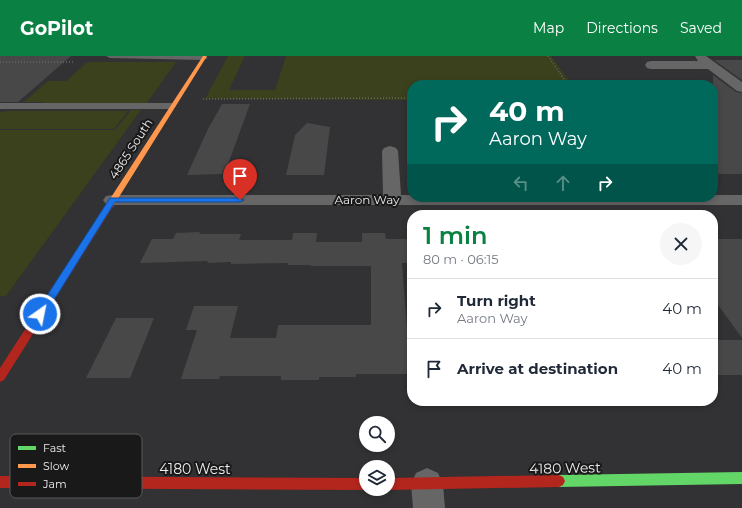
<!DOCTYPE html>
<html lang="en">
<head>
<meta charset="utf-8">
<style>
  body { margin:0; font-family:Montserrat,sans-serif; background:#f6f6f7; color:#1f2937; height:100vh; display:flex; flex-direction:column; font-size:15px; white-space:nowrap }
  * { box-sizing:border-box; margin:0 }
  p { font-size:13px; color:#747a83 }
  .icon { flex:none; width:22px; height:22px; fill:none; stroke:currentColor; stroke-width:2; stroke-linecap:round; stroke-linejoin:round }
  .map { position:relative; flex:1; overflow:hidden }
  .side { position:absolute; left:407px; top:154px; width:311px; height:196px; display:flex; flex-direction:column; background:#fff; border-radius:16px; box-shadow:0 2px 6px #0003 }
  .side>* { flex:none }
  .hud { position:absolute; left:407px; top:24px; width:311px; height:122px; border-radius:16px; box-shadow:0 2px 6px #0003; background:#00695c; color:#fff; overflow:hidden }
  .tools { position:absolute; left:359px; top:360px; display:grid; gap:8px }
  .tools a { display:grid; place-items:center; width:36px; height:36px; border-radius:50%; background:#fff; box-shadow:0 2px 6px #0003; font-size:20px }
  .pin { position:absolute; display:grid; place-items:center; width:34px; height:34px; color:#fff; margin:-41px -17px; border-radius:50% 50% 50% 0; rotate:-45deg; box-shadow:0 0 4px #0007 }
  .pin .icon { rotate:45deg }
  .me { position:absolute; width:44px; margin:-22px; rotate:33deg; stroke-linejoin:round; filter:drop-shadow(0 0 3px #0008) }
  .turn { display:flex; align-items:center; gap:14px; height:84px; padding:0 16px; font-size:18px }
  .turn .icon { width:52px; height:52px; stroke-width:2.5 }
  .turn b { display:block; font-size:28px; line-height:34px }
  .lanes { display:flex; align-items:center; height:38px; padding:0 16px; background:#0003; justify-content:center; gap:20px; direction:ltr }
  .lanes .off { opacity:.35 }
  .round { display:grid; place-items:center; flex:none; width:42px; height:42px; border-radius:21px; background:#f6f6f7 }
  .overview { display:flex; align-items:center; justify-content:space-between; height:68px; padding:0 16px }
  h1 { font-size:24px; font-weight:600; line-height:30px; color:#0b8043 }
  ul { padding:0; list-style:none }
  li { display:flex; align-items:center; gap:12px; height:60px; padding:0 16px; border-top:1px solid #e0e1e3 }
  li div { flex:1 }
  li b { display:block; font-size:15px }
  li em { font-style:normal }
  header { display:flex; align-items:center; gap:24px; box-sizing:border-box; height:56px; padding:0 20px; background:#0b8043; color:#fff }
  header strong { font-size:19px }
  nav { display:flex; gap:22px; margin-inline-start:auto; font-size:14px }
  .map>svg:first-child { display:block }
  .green { fill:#3a411c }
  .building { fill:#494849 }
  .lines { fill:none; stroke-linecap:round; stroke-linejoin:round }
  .path { stroke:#686768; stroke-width:1.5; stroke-dasharray:1 2; stroke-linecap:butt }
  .lane { fill:#676666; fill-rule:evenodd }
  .street { fill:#676666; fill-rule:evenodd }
  .fast { fill:#63d668; fill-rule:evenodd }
  .slow { fill:#ff974d; fill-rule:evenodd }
  .jam { fill:#b3261e; fill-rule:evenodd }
  .route { fill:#1a73e8; stroke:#114b97 }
  .labels { text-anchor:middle; stroke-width:4; stroke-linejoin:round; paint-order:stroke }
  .street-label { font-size:12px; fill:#ececee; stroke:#19191a }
  .near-street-label { font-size:14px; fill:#ececee; stroke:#19191a }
  .key { fill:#19191a; stroke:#58585a; stroke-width:1 }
  .key-label { font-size:11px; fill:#ececee }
</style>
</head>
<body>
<header>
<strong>GoPilot</strong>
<nav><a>Map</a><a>Directions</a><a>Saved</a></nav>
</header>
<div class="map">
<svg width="742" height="452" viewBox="0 0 742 452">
  <rect width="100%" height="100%" fill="#323133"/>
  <path class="green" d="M228 0H245L229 34H275L286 0H551L572 29H412V44L205 43Z
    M91 6H176L147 47H43L44 46H24L48 25H66L86 7Z
    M131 54H141L6 240H0V74H115Z
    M10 55H128L114 73H0V56Z"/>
  <path class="building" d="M0 0H71L18 46H0Z
    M714 4H742V24Z
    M713 19 736 36 742 37V118H719L713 111Z
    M222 48H250L227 111H225L222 118 187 119 208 73Z
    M307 67 330 71 324 119H286L295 79Z
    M200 176 199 178H241L239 184H292L293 177H317L316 186H362V177H385L386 183H407L409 207H402L408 287H412V318H356V321H319V324H281V320H220L219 323H181L197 274H186L194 250H238L230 282H276L278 269H371V210H311V209H288V207L231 208V206L207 207 208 205 140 207 152 183H173L176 177Z
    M713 183H742V282L713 242Z
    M116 262H154L130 322H86Z
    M713 284H742V319H713Z"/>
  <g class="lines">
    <path class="path" d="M548 0 568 29
      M0 6H73
      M203 43 412 42"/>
    <path class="lane" d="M106 0H205L208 2 204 4 110 2Z
      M0 47H172L176 50 172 53H0Z"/>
    <path class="street" d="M695 0H706L742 26V36L737 35 708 13H651L647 12 645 9 647 6 651 5H698Z
      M390 90 396 92 398 95 401 139H412V141H713V139H742V149H112L106 148 103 144 106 140 112 139H383L382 95 384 92Z
      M427 412 438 417 443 428 445 452H413L411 428 416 417Z"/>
    <path class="fast" d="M742 416V428L559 431 555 429 553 425 555 421 559 419Z"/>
    <path class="slow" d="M203 0H207L114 149 113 151H107L106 149Z"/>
    <path class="jam" d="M107 147H110L114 149 4 324 0 326V312Z
      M559 419 563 421 565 425 563 429 559 431 388 434 385 433H388V422Z
      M0 420 366 422V433H369L366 434 0 432Z"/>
  </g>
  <path class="route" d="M110 142H240L244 144 240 146H115L44 260H37L35 258 37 255Z"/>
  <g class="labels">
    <g class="street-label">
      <text transform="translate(131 93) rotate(-57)" y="4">4865 South</text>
      <text x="367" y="148">Aaron Way</text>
    </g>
    <g class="near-street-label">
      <text transform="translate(565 412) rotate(-1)" y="5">4180 West</text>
      <text x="195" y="418">4180 West</text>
    </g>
  </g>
  <rect x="10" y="378" width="132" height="64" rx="6" class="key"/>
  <rect x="18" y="390" width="18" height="4" fill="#63d668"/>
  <rect x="18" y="408" width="18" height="4" fill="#ff974d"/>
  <rect x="18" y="426" width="18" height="4" fill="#b3261e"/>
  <g class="key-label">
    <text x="43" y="396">Fast</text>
    <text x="43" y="414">Slow</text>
    <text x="43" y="432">Jam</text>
  </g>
</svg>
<div class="tools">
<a><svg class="icon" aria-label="search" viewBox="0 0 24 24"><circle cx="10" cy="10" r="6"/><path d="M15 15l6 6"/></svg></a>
<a><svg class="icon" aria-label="layers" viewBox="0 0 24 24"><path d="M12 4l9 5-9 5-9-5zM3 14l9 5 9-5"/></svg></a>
</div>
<div class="pin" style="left:240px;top:144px;background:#d93025"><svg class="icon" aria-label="arrive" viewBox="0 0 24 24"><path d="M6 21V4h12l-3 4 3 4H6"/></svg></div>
<svg class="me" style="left:40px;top:258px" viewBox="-20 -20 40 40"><circle r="17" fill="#1a73e8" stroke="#fff" stroke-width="3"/><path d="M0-11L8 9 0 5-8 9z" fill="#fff"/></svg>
<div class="hud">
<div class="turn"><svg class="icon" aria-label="right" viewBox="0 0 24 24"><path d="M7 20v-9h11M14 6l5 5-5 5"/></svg><div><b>40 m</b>Aaron Way</div></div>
<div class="lanes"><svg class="icon off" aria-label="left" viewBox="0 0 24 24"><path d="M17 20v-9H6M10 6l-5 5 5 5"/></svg><svg class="icon off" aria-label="ahead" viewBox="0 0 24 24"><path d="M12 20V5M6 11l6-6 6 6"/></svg><svg class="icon" aria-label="right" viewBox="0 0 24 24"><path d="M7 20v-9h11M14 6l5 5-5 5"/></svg></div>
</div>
<section class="side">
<div class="overview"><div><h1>1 min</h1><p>80 m · 06:15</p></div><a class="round"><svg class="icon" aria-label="close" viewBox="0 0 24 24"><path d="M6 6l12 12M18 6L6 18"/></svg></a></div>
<ul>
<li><svg class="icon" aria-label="right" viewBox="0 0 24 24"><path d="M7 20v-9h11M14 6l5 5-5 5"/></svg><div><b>Turn right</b><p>Aaron Way</p></div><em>40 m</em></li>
<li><svg class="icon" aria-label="arrive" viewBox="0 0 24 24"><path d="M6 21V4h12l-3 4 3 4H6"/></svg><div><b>Arrive at destination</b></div><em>40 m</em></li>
</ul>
</section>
</div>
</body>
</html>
